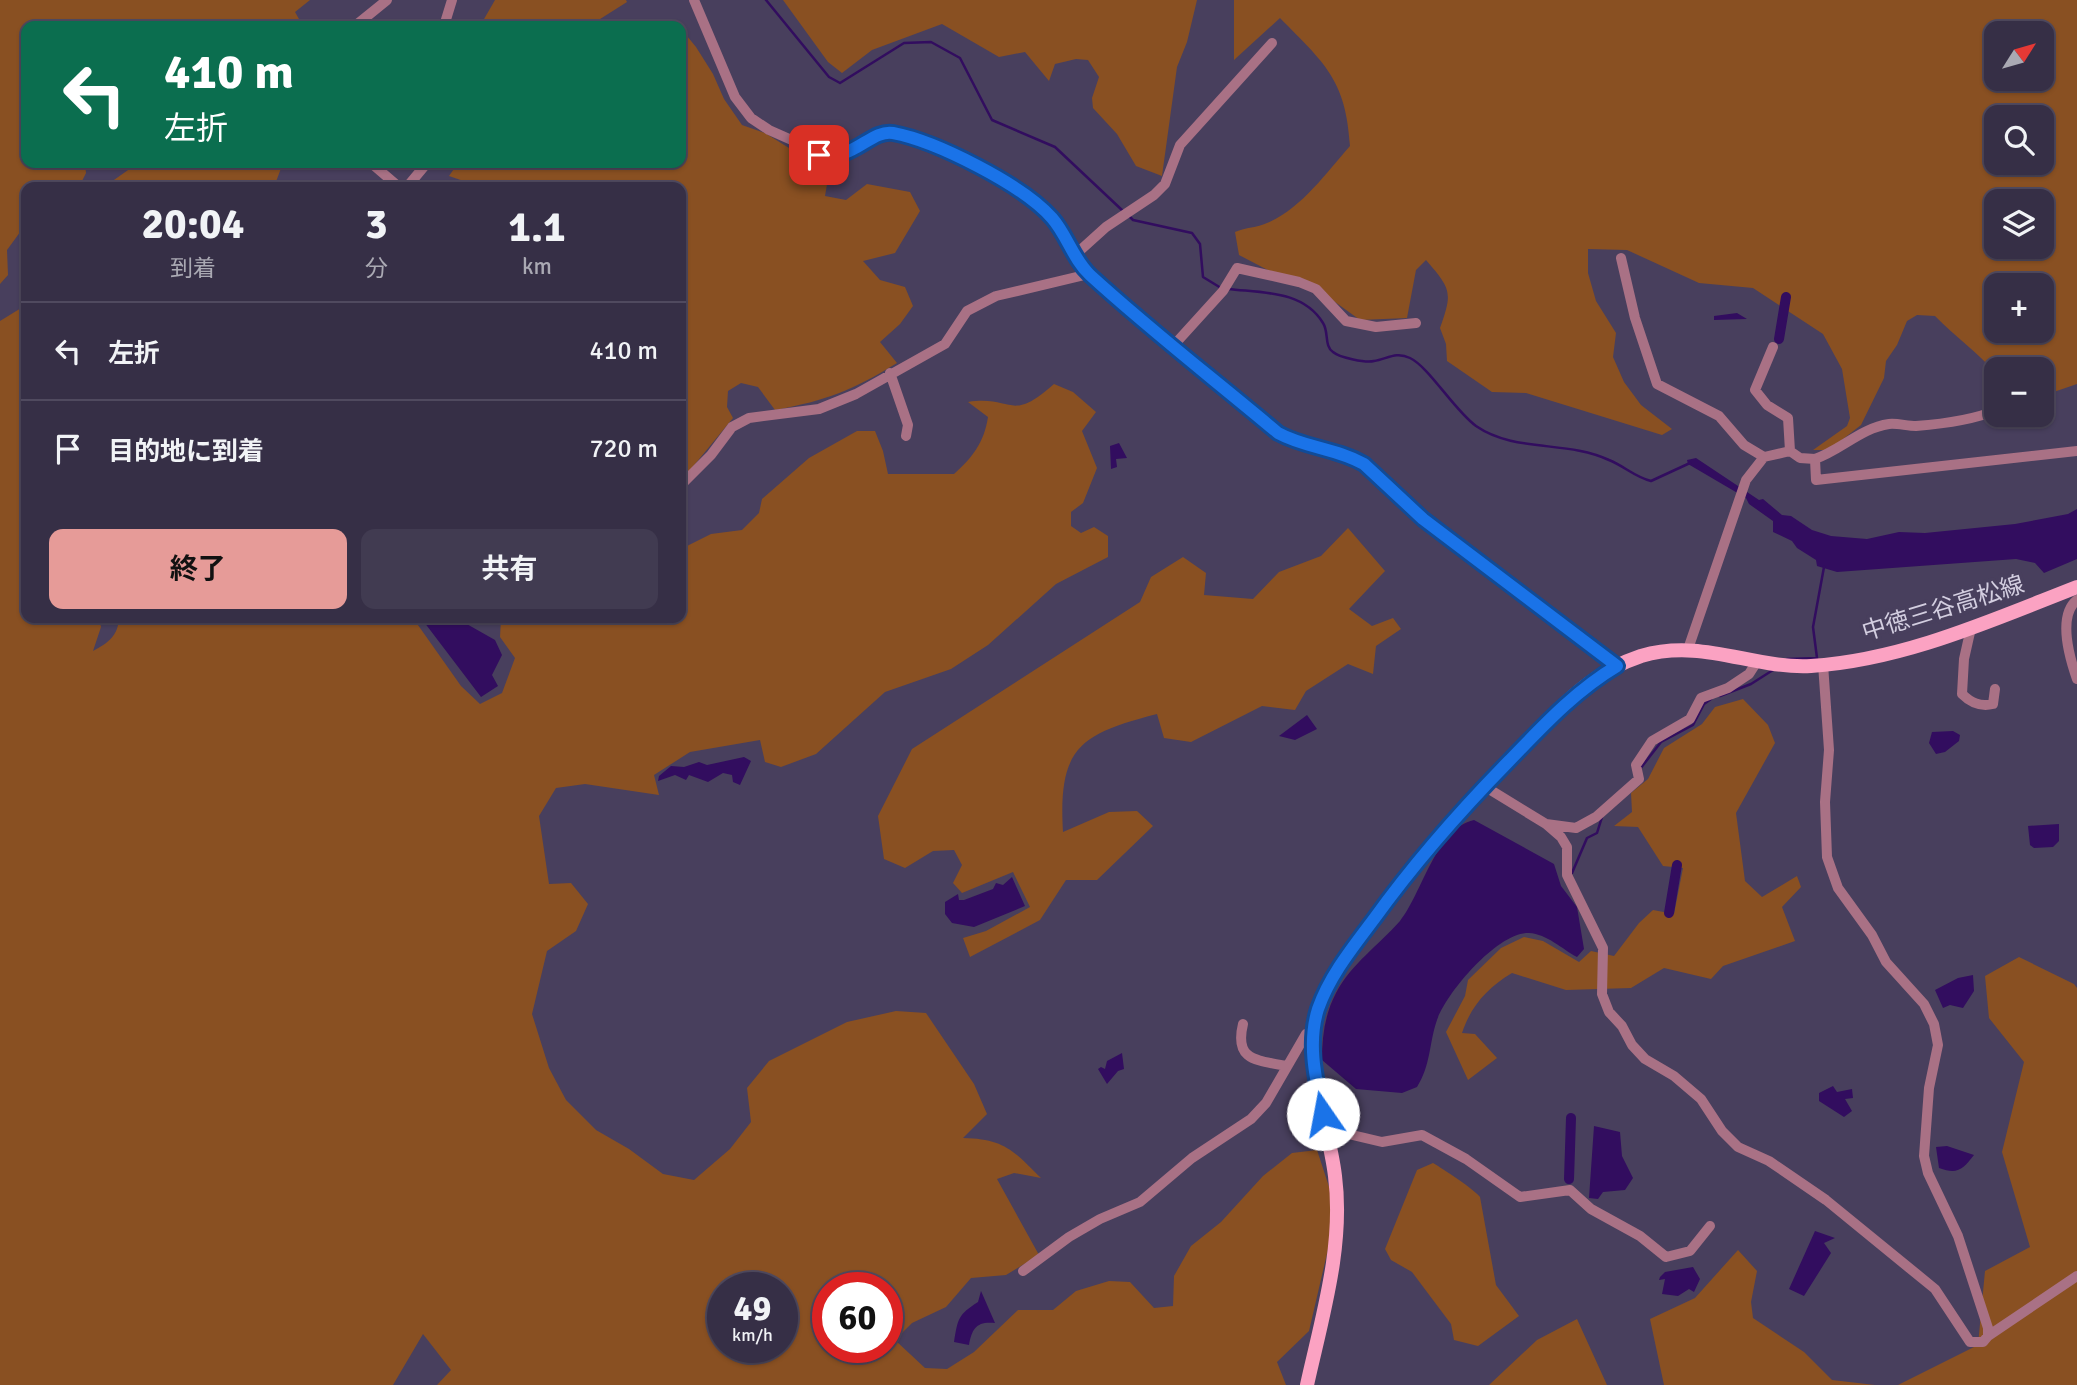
<!DOCTYPE html>
<html lang="ja">
<head>
<meta charset="utf-8">
<style>
  body { margin:0; font-family:Signika,"Noto Sans JP",sans-serif; background:#413b51; color:#f1f3f6; height:100vh; display:flex; flex-direction:column; font-size:26px; white-space:nowrap }
  * { box-sizing:border-box; margin:0 }
  p { font-size:23px; color:#aaa9b3 }
  .icon { flex:none; width:38px; height:38px; fill:none; stroke:currentColor; stroke-width:2; stroke-linecap:round; stroke-linejoin:round }
  .map { position:relative; flex:1; overflow:hidden }
  .side { position:absolute; left:21px; top:182px; width:665px; height:441px; display:flex; flex-direction:column; background:#362f46; border-radius:14px; box-shadow:0 2px 5px #0004,0 0 0 2px #504a5f }
  .side>* { flex:none }
  .banner { position:absolute; left:21px; top:21px; width:665px; height:147px; border-radius:14px; box-shadow:0 2px 5px #0004,0 0 0 2px #504a5f; background:#0b6e4f; color:#fff; overflow:hidden }
  .needle { width:46px; rotate:53deg }
  .buttons { position:absolute; left:1984px; top:21px; display:grid; gap:14px }
  .buttons a { display:grid; place-items:center; width:70px; height:70px; border-radius:14px; background:#362f46; box-shadow:0 2px 5px #0004,0 0 0 2px #504a5f; font-size:35px }
  .speed { position:absolute; left:707px; top:1272px; display:flex; gap:14px; font-size:35px; font-weight:700; text-align:center }
  .speed>* { display:grid; place-content:center; width:91px; height:91px; border-radius:50%; background:#362f46; box-shadow:0 2px 5px #0004,0 0 0 2px #504a5f; line-height:1 }
  .speed small { font-size:18px; font-weight:400 }
  .speed .limit { border:10px solid #d22; background:#fff; color:#111 }
  .pin { position:absolute; display:grid; place-items:center; width:60px; height:60px; color:#fff; margin:-30px; border-radius:14px; box-shadow:0 4px 10px #0006 }
  .me { position:absolute; width:77px; margin:-38px; rotate:348deg; stroke-linejoin:round; filter:drop-shadow(0 0 5px #0008) }
  .turn { display:flex; align-items:center; gap:24px; height:147px; padding:0 28px; font-size:32px }
  .turn .icon { width:91px; height:91px; stroke-width:2.5 }
  .turn b { display:block; font-size:49px; line-height:60px }
  .eta { display:flex; justify-content:space-evenly; align-items:center; height:119px; text-align:center }
  .eta b { font-size:42px; font-weight:700; line-height:49px }
  .primary-button { display:flex; gap:14px; margin-top:auto; padding:14px 28px }
  .primary-button a { flex:1; height:80px; border-radius:14px; background:#e69b98; color:#111; font-size:28px; font-weight:700; line-height:80px; text-align:center }
  .primary-button a+a { background:#413b51; color:#f1f3f6 }
  ul { padding:0; list-style:none }
  li { display:flex; align-items:center; gap:21px; height:98px; padding:0 28px; border-top:2px solid #504a5f }
  li div { flex:1 }
  li b { display:block; font-size:26px }
  li em { font-style:normal }
  .map>svg:first-child { display:block }
  .green { fill:#895022; fill-rule:evenodd }
  .water { fill:#320d5f }
  .lines { fill:none; stroke-linecap:round; stroke-linejoin:round }
  .stream { stroke:#320d5f; stroke-width:2.5 }
  .canal { stroke:#320d5f; stroke-width:10 }
  .minor { stroke:#a97185; stroke-width:10 }
  .major { stroke:#fba2c2; stroke-width:14 }
  .route-casing { stroke:#114b97; stroke-width:18 }
  .route { stroke:#1a73e8; stroke-width:12 }
  .labels { text-anchor:middle; stroke-width:7; stroke-linejoin:round; paint-order:stroke }
  .street-label { font-size:24px; fill:#d3cee0; stroke:#483f5d }
</style>
</head>
<body>
<div class="map">
<svg width="2077" height="1385" viewBox="0 0 2077 1385">
  <rect width="100%" height="100%" fill="#483f5d"/>
  <path class="green" d="M0 0H310L295 12 303 26H26V163H85L86 173 79 187H67L59 180 54 187H26V224L7 250 8 275 0 284Z
    M495 0H626L627 2 589 26H480Z
    M783 0H1197L1187 42 1177 67 1162 176 1136 166 1117 134 1093 108 1092 98 1099 77 1088 60 1076 59 1055 64 1049 81 1025 52 999 57 942 24 872 50 842 73 828 62Z
    M1234 0H2077V384L2042 396V369H1997V375C1978 352 1955 337 1935 316L1917 315 1907 321 1897 345 1886 361 1884 378 1861 425 1829 450H1813L1847 426 1850 418 1842 369 1823 334 1753 288 1699 283 1627 250 1588 249V273L1596 301 1616 333 1613 357 1624 382 1641 405 1672 429 1662 435 1526 393 1492 392 1447 361 1446 344 1440 328C1453 292 1451 289 1426 260L1416 270 1407 318 1360 320 1324 294 1279 276 1239 255 1235 232C1246 227 1257 228 1267 223 1301 209 1326 173 1350 146 1346 79 1324 63 1280 18L1234 60ZM1997 33H2042V79H1997ZM1997 117H2042V163H1997ZM1997 201H2042V247H1997ZM1997 285H2042V331H1997Z
    M682 30 696 47 713 74 724 99 742 125 765 133 829 173 825 196 846 200 867 184 910 192 920 211 895 253 863 261 880 280 905 287 913 306 900 324 880 342 897 363C851 391 828 400 775 410L758 387 741 383 728 391 727 407 733 418 681 481V187H481L449 176 458 163H681Z
    M138 163H283L274 187H104Z
    M26 305V618H99L101 627 93 651C108 643 118 636 119 618H413L461 686 480 704 502 693 515 658 500 637 501 618H681V549L711 534 742 530 759 513 762 499 809 458 857 431H875L883 451 888 474H954C972 458 984 443 988 417L968 402C1014 395 1009 424 1054 384L1073 392 1096 412 1082 431 1097 468 1083 503 1071 512V526L1081 533 1094 527 1108 536V557L1056 584 988 645 951 669 885 692 816 754 781 767 765 762 760 740 690 752 654 775 659 795 585 784 556 788 539 816 549 884 571 883 588 904 576 931 547 951 532 1014 549 1068 566 1100 596 1130 629 1149 663 1174 694 1180 730 1149 751 1122 747 1088 769 1061 847 1022 896 1011 926 1013 974 1084 987 1114 963 1138C1004 1139 1013 1150 1041 1178L1014 1173 997 1179 1039 1255 1006 1275 971 1278 946 1307 912 1323 895 1340 925 1368 947 1369 974 1352 1018 1310H1053L1076 1291 1109 1281 1130 1282 1154 1308 1173 1306 1174 1276 1191 1246 1221 1222 1263 1176 1292 1153 1317 1150 1333 1199 1332 1232 1309 1331 1277 1362 1286 1385H437L451 1370 423 1334 393 1385H0V321ZM723 1288H782V1348H723ZM828 1288H887V1348H828Z
    M1348 528 1385 571 1349 609 1372 626 1393 618 1401 629 1376 646 1373 674 1348 664 1306 691 1295 710 1262 706 1191 742 1164 738 1157 714C1080 734 1058 747 1063 832L1109 812 1137 811 1153 826 1097 880H1066L1040 920 970 957 963 938 986 931 1030 907 1013 872 962 893 953 883 962 865 954 850 933 851 905 868 884 859 878 816 912 749 1140 602 1151 577 1183 557 1206 573 1204 595 1253 599 1279 572 1321 556Z
    M1743 699 1768 725 1775 743 1736 813 1745 881 1762 897 1797 876 1801 887 1782 907 1795 941 1723 966 1711 979 1664 968 1631 988 1566 990 1512 973C1487 988 1471 1006 1462 1033L1475 1034 1497 1058 1468 1080 1446 1032 1465 996 1468 980 1501 948 1524 937 1543 941 1579 962 1591 951 1614 956 1639 923 1653 910 1674 914 1683 868 1663 866 1638 827 1614 826 1632 812 1631 793 1648 779 1664 748 1702 724 1715 707Z
    M2019 957 2074 984 2077 988V1385H1898L1978 1345 1985 1271 2030 1247 2002 1152 2024 1062 1989 1018 1985 976Z
    M1433 1163C1443 1169 1474 1189 1480 1197L1496 1285 1519 1316 1478 1346 1454 1340 1451 1324 1412 1272 1391 1260 1385 1249 1417 1170Z
    M1738 1250 1757 1271 1751 1302 1753 1318 1804 1352 1832 1380 1875 1385H1664L1650 1319 1695 1298Z
    M1577 1319 1607 1385H1489L1537 1340Z"/>
  <path class="water" d="M1737 313 1747 319 1714 320V316Z
    M1119 443 1127 458 1116 459 1117 467 1111 469 1110 446Z
    M1696 458 1759 500 1763 499 1782 515 1791 516 1812 530 1831 536 1867 539 1899 532 1925 533 2015 524 2068 514 2077 509V559L2044 573 2035 563 2016 559 1837 572 1817 566 1816 560 1797 548 1792 541 1773 532V521L1749 504 1746 498 1688 464 1687 460Z
    M421 618H462L465 623 495 640 502 655 492 675 498 686 481 697Z
    M1307 715 1317 729 1295 740 1279 736Z
    M1953 731 1960 735 1959 741 1945 752 1936 754 1929 743 1932 732Z
    M744 757 751 761 740 785 733 782 732 775 723 773 708 782 689 775 686 780 675 775 658 781 659 776 671 766 684 767 699 762 707 765Z
    M1474 820 1554 864 1561 886 1577 907 1584 949 1577 957C1562 949 1547 934 1529 933 1498 932 1447 992 1437 1020 1429 1043 1431 1065 1417 1087L1402 1093 1356 1089 1322 1060C1322 1036 1325 1014 1336 993 1352 963 1378 946 1400 921 1422 894 1436 828 1474 820Z
    M2059 824V841L2053 847 2034 848 2030 845 2028 826Z
    M1012 877 1025 906 974 927 952 923 945 914V902L958 894 959 900H964L993 889 996 883 1003 885Z
    M1973 975 1974 991 1963 1008 1950 1005 1943 1008 1935 990 1958 978Z
    M1122 1053 1124 1069 1118 1071 1107 1084 1098 1069 1101 1067 1105 1069 1107 1061Z
    M1833 1086 1837 1092 1852 1089 1853 1098 1845 1099 1852 1111 1844 1117 1819 1101V1093Z
    M1594 1126 1620 1132 1622 1156 1633 1178 1625 1190 1603 1192 1598 1199 1589 1198Z
    M1947 1146 1974 1155C1963 1169 1958 1175 1939 1168L1936 1147Z
    M1815 1231 1835 1238 1824 1243 1831 1253 1804 1296 1789 1289Z
    M1693 1267 1700 1279 1694 1292 1689 1289 1678 1296 1662 1294 1665 1279 1659 1280 1660 1277 1665 1272Z
    M981 1291 995 1323C977 1321 972 1328 969 1345L954 1342C958 1318 958 1315 978 1302Z"/>
  <g class="lines">
    <path class="stream" d="M766 0 829 77 840 83 904 43 931 42 960 58 992 120 1055 147 1123 211
      M1128 215 1133 220 1192 233 1200 244 1203 277 1221 288
      M1228 289C1262 293 1303 290 1323 323 1329 332 1324 346 1333 352 1340 358 1366 363 1374 361 1387 359 1396 351 1410 358 1429 367 1454 410 1476 426 1515 453 1567 440 1609 460 1624 466 1635 477 1651 481L1690 463
      M1787 659 1817 658 1813 627 1824 567
      M1720 696 1751 684 1773 670
      M1640 769 1661 742 1693 725 1704 704 1711 699
      M1572 873 1587 838 1597 833 1602 817"/>
    <path class="canal" d="M1779 339 1786 297
      M1669 913 1677 865
      M1569 1179 1571 1118"/>
    <path class="minor" d="M694 0 735 97 751 118 769 130 830 157 849 153 876 136 893 133 974 164 1042 208 1053 219 1089 274 1278 433 1294 441 1353 458 1364 464 1404 504 1617 666
      M355 26 387 0
      M444 26 452 0
      M371 163 399 187
      M407 187 427 163
      M1075 255 1106 227 1154 195 1165 184 1180 145 1272 43
      M1621 258 1635 318 1657 384 1719 416 1744 445 1764 457
      M1174 345 1223 291 1237 268 1299 282 1316 289 1346 321 1376 327 1416 323
      M1773 347 1755 390 1767 405 1788 418 1790 451
      M890 373 908 425 906 436
      M1815 459C1841 450 1861 428 1889 424 1897 423 1907 426 1916 426 1942 424 1973 420 1997 410
      M681 485 711 455 732 427 749 418 819 409 856 394 945 344 967 311 996 296 1089 274
      M2077 600C2057 616 2070 659 2077 679
      M1971 628 1964 659 1962 694C1971 703 1980 707 1993 704L1995 689
      M1688 649 1746 480 1764 457 1790 451 1800 458 1815 459 1816 480 2077 451
      M1484 786 1546 824 1561 837 1567 847V875L1603 948 1602 994 1609 1012 1622 1026 1632 1045 1645 1059 1674 1076 1701 1099 1722 1131 1738 1147 1769 1161 1826 1200 1935 1289 1970 1342H1983L1988 1336V1328L1958 1236 1928 1173 1924 1156 1929 1088 1938 1045 1934 1024 1924 1004 1886 962 1872 935 1838 888 1827 857 1825 802 1829 750 1823 664
      M1546 824 1576 828 1596 817 1639 779 1636 765 1652 741 1690 719 1701 698 1728 688 1749 674 1758 660
      M1243 1024C1234 1061 1257 1060 1286 1066
      M1327 1129 1382 1142 1422 1135 1466 1159 1520 1197 1570 1190 1591 1209 1640 1236 1666 1257 1690 1251 1710 1226
      M1023 1271 1069 1237 1100 1219 1140 1202 1192 1158 1251 1119 1266 1103 1306 1034 1313 1033
      M1988 1336 2077 1276"/>
    <path class="major" d="M1307 1385C1322 1317 1344 1246 1335 1176 1329 1123 1302 1067 1317 1013 1326 981 1348 954 1367 928 1413 865 1463 808 1517 752 1540 729 1562 703 1589 683 1604 672 1623 662 1641 656 1703 638 1752 669 1811 666 1904 660 1992 620 2077 587"/>
  </g>
  <g class="lines">
    <defs>
      <path id="route" d="M819 155C853 162 871 129 893 133 936 141 1023 185 1052 218 1067 235 1073 259 1090 275 1150 330 1215 380 1278 433 1305 448 1336 448 1364 464L1423 519 1617 666C1575 691 1543 726 1509 761 1460 811 1415 862 1374 919 1353 947 1330 975 1318 1009 1307 1044 1316 1080 1323 1114"/>
    </defs>
    <use href="#route" class="route-casing"/>
    <use href="#route" class="route"/>
  </g>
  <g class="labels">
    <g class="street-label">
      <text transform="translate(1943 608) rotate(-17)" y="8">中徳三谷高松線</text>
    </g>
  </g>
</svg>
<div class="buttons">
<a><svg class="needle" viewBox="-14 -14 28 28"><path d="M0-13l5 13h-10z" fill="#e53935"/><path d="M0 13l5-13h-10z" fill="#aaa9b3"/></svg></a>
<a><svg class="icon" aria-label="search" viewBox="0 0 24 24"><circle cx="10" cy="10" r="6"/><path d="M15 15l6 6"/></svg></a>
<a><svg class="icon" aria-label="layers" viewBox="0 0 24 24"><path d="M12 4l9 5-9 5-9-5zM3 14l9 5 9-5"/></svg></a>
<a>+</a>
<a>−</a>
</div>
<div class="speed"><div>49<small>km/h</small></div><div class="limit">60</div></div>
<div class="pin" style="left:819px;top:155px;background:#d93025"><svg class="icon" aria-label="arrive" viewBox="0 0 24 24"><path d="M6 21V4h12l-3 4 3 4H6"/></svg></div>
<svg class="me" style="left:1323px;top:1114px" viewBox="-20 -20 40 40"><circle r="19" fill="#fff"/><path d="M0-13L10 11 0 6-10 11z" fill="#1a73e8"/></svg>
<div class="banner">
<div class="turn"><svg class="icon" aria-label="left" viewBox="0 0 24 24"><path d="M17 20v-9H6M10 6l-5 5 5 5"/></svg><div><b>410 m</b>左折</div></div>
</div>
<section class="side">
<div class="eta">
<div><b>20:04</b><p>到着</p></div>
<div><b>3</b><p>分</p></div>
<div><b>1.1</b><p>km</p></div>
</div>
<ul>
<li><svg class="icon" aria-label="left" viewBox="0 0 24 24"><path d="M17 20v-9H6M10 6l-5 5 5 5"/></svg><div><b>左折</b></div><em>410 m</em></li>
<li><svg class="icon" aria-label="arrive" viewBox="0 0 24 24"><path d="M6 21V4h12l-3 4 3 4H6"/></svg><div><b>目的地に到着</b></div><em>720 m</em></li>
</ul>
<div class="primary-button"><a>終了</a><a>共有</a></div>
</section>
</div>
</body>
</html>
